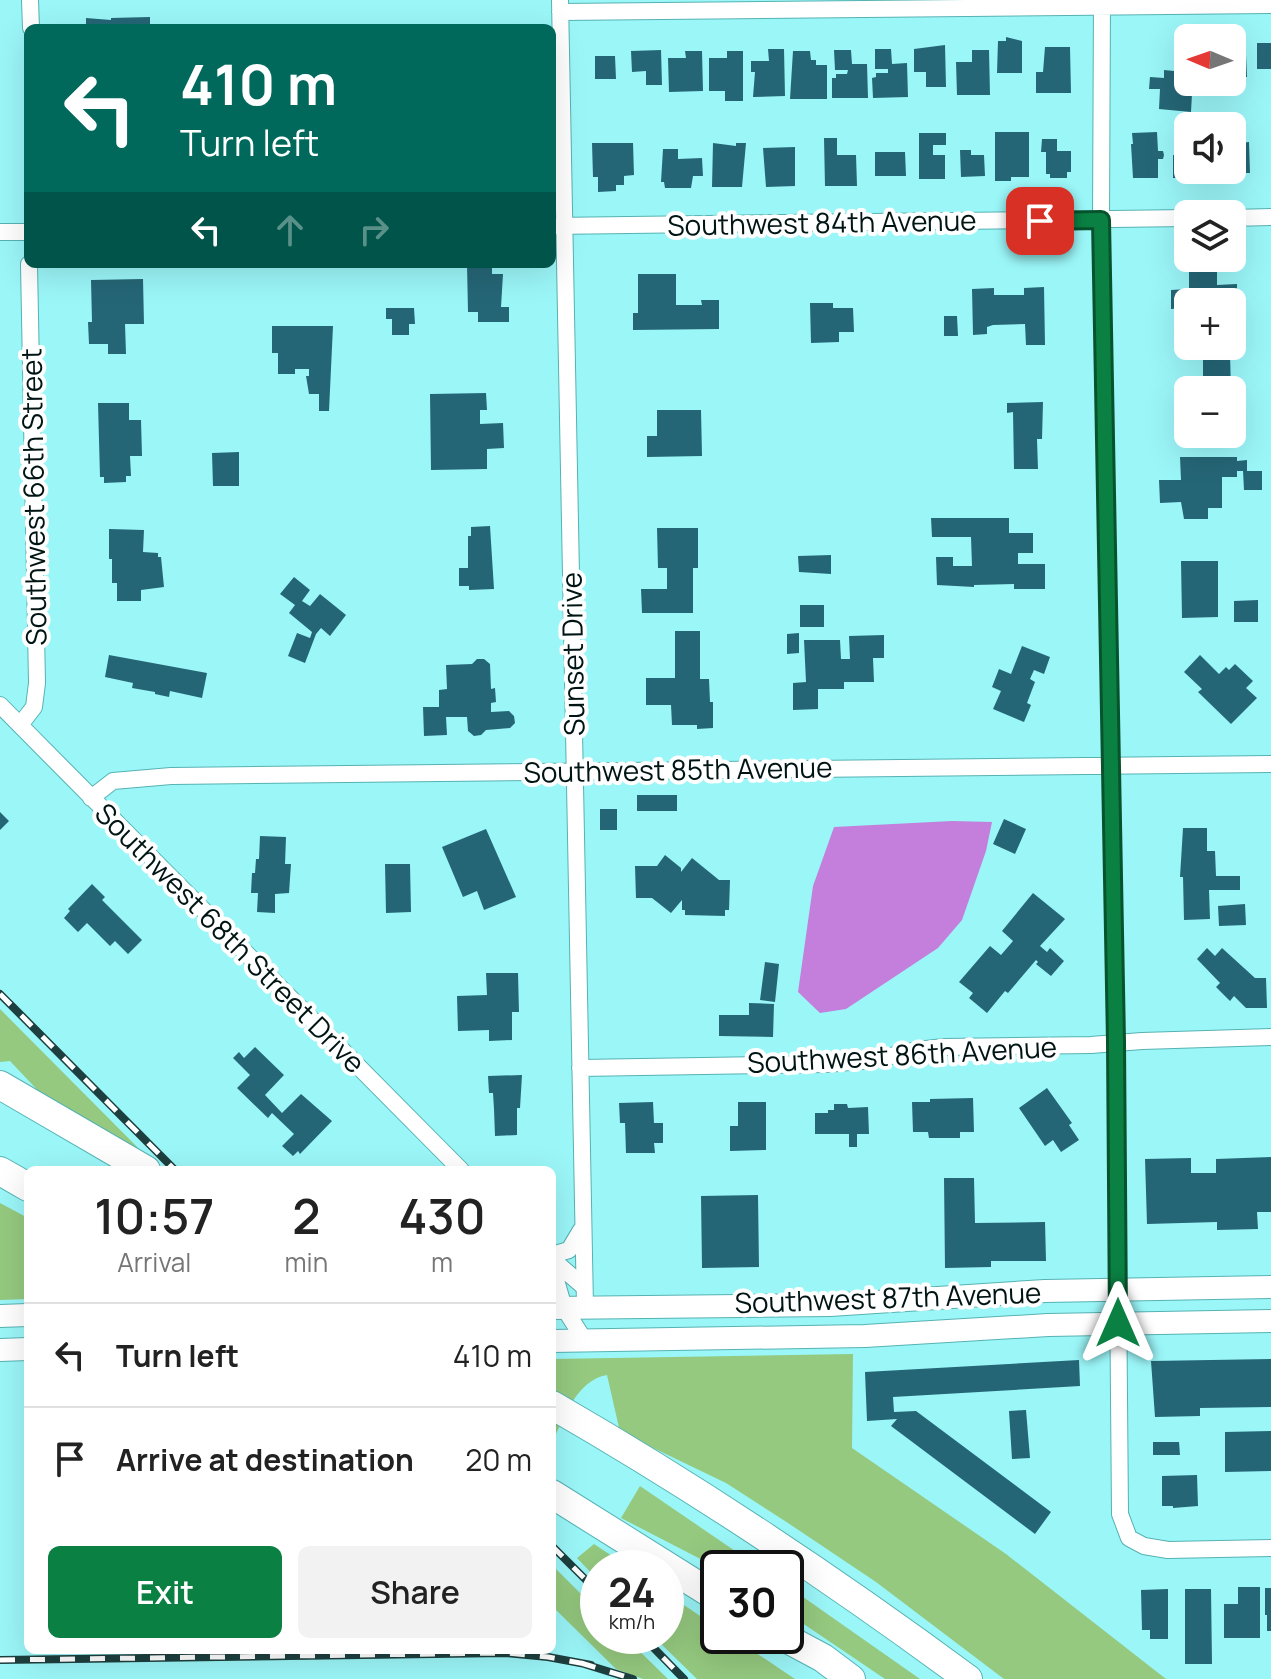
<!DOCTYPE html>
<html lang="en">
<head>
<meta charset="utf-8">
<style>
  body { margin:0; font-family:Manrope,sans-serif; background:#f2f2f2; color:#222; height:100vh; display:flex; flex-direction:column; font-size:30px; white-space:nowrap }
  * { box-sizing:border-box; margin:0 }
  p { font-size:26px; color:#767676 }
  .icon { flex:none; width:44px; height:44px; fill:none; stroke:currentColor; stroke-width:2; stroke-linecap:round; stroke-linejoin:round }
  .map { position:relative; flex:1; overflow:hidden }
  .details { position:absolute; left:24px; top:1166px; width:532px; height:488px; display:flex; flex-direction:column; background:#fff; border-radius:12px; box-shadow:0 8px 32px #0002 }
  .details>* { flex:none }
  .top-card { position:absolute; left:24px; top:24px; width:532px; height:244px; border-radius:12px; box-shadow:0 8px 32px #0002; background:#00695c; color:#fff; overflow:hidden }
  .needle { width:52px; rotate:272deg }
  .controls { position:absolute; left:1174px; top:24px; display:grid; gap:16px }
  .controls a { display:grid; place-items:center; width:72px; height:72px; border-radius:12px; background:#fff; box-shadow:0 8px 32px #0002; font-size:40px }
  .speed { position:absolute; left:580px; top:1550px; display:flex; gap:16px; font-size:40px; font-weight:700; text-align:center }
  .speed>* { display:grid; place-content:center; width:104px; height:104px; border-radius:50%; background:#fff; box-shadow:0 8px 32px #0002; line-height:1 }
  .speed small { font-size:20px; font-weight:400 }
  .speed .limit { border:4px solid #111; border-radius:12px; background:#fff; color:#111 }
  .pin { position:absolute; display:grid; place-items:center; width:68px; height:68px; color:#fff; margin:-34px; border-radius:16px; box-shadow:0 4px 12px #0006 }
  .me { position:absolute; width:88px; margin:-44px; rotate:0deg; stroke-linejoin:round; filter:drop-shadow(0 0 6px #0008) }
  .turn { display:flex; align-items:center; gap:28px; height:168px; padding:0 24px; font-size:36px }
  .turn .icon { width:104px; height:104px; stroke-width:2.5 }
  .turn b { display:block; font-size:56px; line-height:68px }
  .lanes { display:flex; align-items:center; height:76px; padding:0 24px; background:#0003; justify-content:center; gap:40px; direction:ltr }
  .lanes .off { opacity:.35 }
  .eta { display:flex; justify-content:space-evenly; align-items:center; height:136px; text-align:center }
  .eta b { font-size:48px; font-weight:600; line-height:56px }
  .cta { display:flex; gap:16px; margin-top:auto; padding:16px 24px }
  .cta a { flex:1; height:92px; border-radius:12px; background:#0b8043; color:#fff; font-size:32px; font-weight:600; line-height:92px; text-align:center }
  .cta a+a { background:#f2f2f2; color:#222 }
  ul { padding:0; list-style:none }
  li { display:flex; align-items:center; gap:24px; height:104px; padding:0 24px; border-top:2px solid #e0e0e0 }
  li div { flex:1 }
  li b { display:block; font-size:30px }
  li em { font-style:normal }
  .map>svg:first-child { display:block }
  .green { fill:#95c97f }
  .water { fill:#c37fdb }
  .building { fill:#256676 }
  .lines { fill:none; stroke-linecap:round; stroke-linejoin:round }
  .minor-casing { stroke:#56b2b3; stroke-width:18 }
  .secondary-casing { stroke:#56b2b3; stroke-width:24 }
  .motorway-casing { stroke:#56b2b3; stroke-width:30 }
  .minor { stroke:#fff; stroke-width:16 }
  .secondary { stroke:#fff; stroke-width:22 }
  .motorway { stroke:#fff; stroke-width:28 }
  .rail-casing { stroke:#1e3f3f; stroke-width:8 }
  .rail { stroke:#fff; stroke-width:5; stroke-dasharray:15; stroke-linecap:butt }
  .route-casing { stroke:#07532c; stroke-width:20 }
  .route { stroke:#0b8043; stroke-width:14 }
  .labels { text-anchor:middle; stroke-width:8; stroke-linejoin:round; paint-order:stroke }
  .street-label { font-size:28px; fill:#001414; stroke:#fff }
</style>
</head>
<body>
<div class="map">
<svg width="1271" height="1679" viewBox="0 0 1271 1679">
  <rect width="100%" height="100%" fill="#9bf6f8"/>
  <path class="green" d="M0 1009 160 1170H113L10 1061 0 1062Z
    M0 1203 28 1218V1299L0 1300Z
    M853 1354 852 1448 1006 1554 1166 1679H1004L876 1582 788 1523 726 1483 620 1432 607 1375C577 1380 563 1418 552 1444V1359Z
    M640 1486 760 1568H718L621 1518Z
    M594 1544 630 1568H598V1580L577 1558Z
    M552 1565 598 1611V1636H624L668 1679H643L616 1669 552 1606Z
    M786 1585 920 1679H885L786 1612Z
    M666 1593 718 1628V1636H731L795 1679H697L653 1636H666Z"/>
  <path class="water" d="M952 821 992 822 986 851 962 920 938 948 846 1009 820 1013 798 992 813 886 834 827Z"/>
  <path class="building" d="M150 17V28H86V18L111 20V18Z
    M1006 37 1022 41V73H997L998 41H1006Z
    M1257 43H1271V69H1257Z
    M945 45 946 87H926V72H914V49Z
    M1045 47H1070L1071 93H1036V72H1043Z
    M768 49H784L785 96 753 97 755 72H751V61H769Z
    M875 49H891L892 64 907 63 908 97 873 98 872 78 876 77V73H888V69H875Z
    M661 50 662 85H646V71L632 72 631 51Z
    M834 50H851L852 64H867L868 98H832V78H836V74H847L848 70H835Z
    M972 50H989L990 95H957L956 62H972Z
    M685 51H702L703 91 669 92 668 58H686Z
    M727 51H743V101H725V91H709V58H727Z
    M793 51H810L811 60H816V65H827V99H790Z
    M1246 55 1247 77H1232V56Z
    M595 56H615L616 79H595Z
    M1164 70 1174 71V75L1188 76 1187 93 1192 94 1191 112 1159 109 1160 89H1149L1150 77 1164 78Z
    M1221 82H1234V88H1222Z
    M995 132H1029V177H1011V181H995Z
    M1157 132 1158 151H1163L1164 155 1163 159H1158V178H1133L1131 144H1133L1132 133Z
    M919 133H946V145H933V155H945V179H919Z
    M1232 136H1241V143L1249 142 1250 173H1226V170H1232Z
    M824 138H837V155H856L857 186H825Z
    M1180 138H1188V170H1194V178H1173V155H1180Z
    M1042 139H1057V151H1071V172H1067V178H1050V174H1046V152H1041Z
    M592 143H633L634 175 624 176V185H616V191L598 192V177H593Z
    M713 143 736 146V143H746L742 187H712Z
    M795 147V186L766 187 763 148Z
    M663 149H678V159L702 158 703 176H693L691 188H665L664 182H661Z
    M960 150H971V155H984L985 176 961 177Z
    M875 152H905L906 176H875Z
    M1189 259H1217V285L1237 284V325H1232V302H1188V308L1171 309V290L1189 289Z
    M467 264H492V274H503L501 307H509V322H478V312H468Z
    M638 274H676V305H702L701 300H719V329L633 330V313H638Z
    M143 279 144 324H125L126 354H108V344H89L88 322H92L91 280Z
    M1044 287 1045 345H1026L1025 324 993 325 987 327V334L973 335 972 289 994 288V295H1024V288Z
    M810 303H833V308H853L854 332H839V342L811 343Z
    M386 308H414L415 324H409V335H392V319H386Z
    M944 316H957L958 336H944Z
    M272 326H333L329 411H319V394H309L306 376H309V369H295V374H278V353H272Z
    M1230 354 1231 390H1203V355Z
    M486 393 487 410H480V424L503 423 504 448 487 449V469L431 470 430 394Z
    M1043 402 1042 439H1037L1038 469H1014L1013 412 1007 413V403Z
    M98 403H129V420H141L142 456H130L131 476H126V482L104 483V477H100Z
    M657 410H701L702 456 647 457V436H657Z
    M239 452V486H213L212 453Z
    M1180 457H1237V461L1247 460V471H1262V490H1244L1243 471H1237V477H1222V508H1208V519H1184L1181 502 1160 503 1159 480H1181Z
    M931 518H1009V533H1033V553H1018V564H1045V589H1014V584L974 585V587L937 585 936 557H953V566H972L971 537H932Z
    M490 526 494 589 469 590V586H459V568H468V536H471V527Z
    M657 528H698V568H693V613H642L641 589H667V568H658Z
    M109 529 144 530 143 552 158 553V557H161L164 587 141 590V601H117V583H112V559H109Z
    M831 555V574L799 572 798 556Z
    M1181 561H1218V617L1182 618Z
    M294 577 310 590 302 601 310 606 320 594 346 615 330 636 321 628 316 634 305 663 288 656 297 633 310 638 312 632 289 613 295 605 280 594Z
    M1258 600V622H1234V601Z
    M800 605H824V627H800Z
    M675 631H700V679H709L710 702H713V728L697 729V725H672L671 705H646V678H675Z
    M799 633V653L787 654V634Z
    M884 635V658H873L874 682H844V689H818V709L793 710V683L806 682 804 640H840L841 659H850L849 636Z
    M1022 646 1050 657 1044 674 1034 670 1030 679 1035 682 1027 703 1031 705 1024 722 993 709 1001 691 992 687 999 669 1011 674Z
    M109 655 207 673 202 698 170 691 169 697 155 694V692L132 688 133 683 105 677Z
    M1200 655 1219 674 1226 667 1229 670 1235 664 1253 681 1246 688 1257 698 1231 724 1198 692 1202 689 1184 672Z
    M477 659H484L490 664 491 689 495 688 496 702 491 703V712L509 711 514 716 515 723 510 728 486 730 481 735 474 736 468 731 467 717H446L447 735 424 736 423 707H439V690L447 689 446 665 472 664Z
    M637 795H677V811H637Z
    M600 809H617V830H600Z
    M0 812 9 821 0 830Z
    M1004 819 1026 829 1015 854 993 844Z
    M1183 828H1207V851H1215L1216 876H1240V890H1209L1210 919 1184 920 1183 877H1180Z
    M486 829 516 897 484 910 477 891 463 897 442 847Z
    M260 836 286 837 285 864H291L289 893 275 894V913L257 912 258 893H251L252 873H255L256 859H259Z
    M665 855 681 868V872L692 858 719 880H730L729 910H725V916L685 915V910H682V900L671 913 652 898H636L635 866H657Z
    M385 864H410L411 912 386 913Z
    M92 884 105 897 102 900 142 940 128 954 115 941 110 946 87 923 78 932 64 918 70 911 68 909Z
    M1033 893 1065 919 1040 946 1047 952 1050 948 1064 961 1051 976 1036 964 1038 962 1036 960 1008 993 1005 991 987 1013 969 998 973 993 959 982 990 946 1001 955 1013 941 1002 931Z
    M1245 904 1246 925 1219 926 1218 906Z
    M1207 948 1215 956 1222 948 1255 978H1266L1267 1008H1246L1234 996 1230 1001 1216 987 1220 983 1197 959Z
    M765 962 779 964 775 1002 760 1000Z
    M486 973H518L519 1012H512V1040L489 1041V1030L458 1031 457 996 487 995Z
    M749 1003 774 1004 773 1037 719 1036V1015H749Z
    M255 1047 284 1075 265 1095 282 1113 301 1094 332 1121 300 1154 298 1151 293 1156 282 1146 294 1134 272 1113 268 1118 237 1088 250 1075 233 1058 239 1052 244 1058Z
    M522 1075 520 1108H517V1135L495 1136 494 1109 493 1093H489L488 1076Z
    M1047 1088 1072 1123 1069 1125 1079 1140 1061 1152 1053 1140 1045 1146 1019 1108Z
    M973 1098 974 1132H960V1138H929L928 1132H913L912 1102H930V1099Z
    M653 1102 654 1123H663V1143H654L655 1153H626L625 1123H620L619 1103Z
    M738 1102H766V1150L730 1151V1126H738Z
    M834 1104H847L848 1108 868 1107 869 1134H857V1147H849V1134H815V1113H828V1110H834Z
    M1271 1157V1212H1257L1258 1229 1217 1230V1222L1147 1224 1145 1159 1191 1158V1173H1216V1159Z
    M944 1178H974L975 1223 1045 1222 1046 1261H991V1267L945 1268Z
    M758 1195 759 1267 702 1268 701 1196Z
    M1271 1359V1407L1200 1408V1416L1155 1417 1151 1361Z
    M1079 1360 1080 1386 893 1397 894 1412 916 1411 1051 1512 1035 1534 891 1426 897 1419 867 1421 865 1372Z
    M1026 1410 1030 1458 1012 1459 1009 1411Z
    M1271 1431V1471L1225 1472V1432Z
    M1153 1442H1179L1180 1455H1153Z
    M1197 1475 1198 1506 1173 1508V1506H1162V1476Z
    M1238 1587H1260V1638H1224V1604H1238Z
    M1265 1588H1271V1631H1267V1615H1265Z
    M1168 1589V1639H1150V1630H1142L1141 1590Z
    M1185 1589H1211L1212 1664H1185Z"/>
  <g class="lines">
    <defs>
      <path id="minor" d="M30 0 31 28
        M560 0 585 1307
        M1102 0 1101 220 1116 1042 1120 1514 1129 1538 1144 1546 1168 1550 1271 1548
        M560 12 1271 5
        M1232 218 1271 217
        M552 226 1188 218
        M0 232H28
        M0 705 461 1170
        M20 725 34 707 37 683 29 264
        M91 798 113 781 171 776 1271 764
        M580 1068 826 1064 873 1060 917 1050 944 1047 1091 1045 1142 1041 1271 1037
        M552 1255 569 1250 581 1230
        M552 1259 584 1287
        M552 1266 564 1308 585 1341"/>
      <path id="secondary" d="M552 1308 830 1305 1045 1291 1271 1287
        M0 1316 28 1315
        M552 1341 865 1336 1048 1325 1271 1321
        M0 1350 28 1349"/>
      <path id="motorway" d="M0 1085 146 1170
        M0 1171 28 1187
        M552 1405C696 1488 834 1580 968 1679
        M552 1494 718 1598
        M782 1636 823 1658 851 1679"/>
    </defs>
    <use href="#minor" class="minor-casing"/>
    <use href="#secondary" class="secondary-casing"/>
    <use href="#motorway" class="motorway-casing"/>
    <use href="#minor" class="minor"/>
    <use href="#secondary" class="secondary"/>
    <use href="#motorway" class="motorway"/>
    <defs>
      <path id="rail" d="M0 994 175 1170
        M552 1546 598 1592
        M642 1636 684 1679
        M0 1660 506 1653 548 1657 591 1665
        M581 1663 633 1679"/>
    </defs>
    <use href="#rail" class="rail-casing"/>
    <use href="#rail" class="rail"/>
  </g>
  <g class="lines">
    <defs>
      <path id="route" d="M1040 221 1101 220 1116 1042 1118 1323"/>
    </defs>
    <use href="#route" class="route-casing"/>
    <use href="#route" class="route"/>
  </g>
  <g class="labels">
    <g class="street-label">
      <text transform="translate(822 223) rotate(-1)" y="10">Southwest 84th Avenue</text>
      <text transform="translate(34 497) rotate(-91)" y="10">Southwest 66th Street</text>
      <text transform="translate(573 654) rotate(-91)" y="10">Sunset Drive</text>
      <text transform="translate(678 770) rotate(-1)" y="10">Southwest 85th Avenue</text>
      <text transform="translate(230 938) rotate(45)" y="10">Southwest 68th Street Drive</text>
      <text transform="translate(902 1055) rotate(-3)" y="10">Southwest 86th Avenue</text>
      <text transform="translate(888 1298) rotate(-2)" y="10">Southwest 87th Avenue</text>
    </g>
  </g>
</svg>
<div class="controls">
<a><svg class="needle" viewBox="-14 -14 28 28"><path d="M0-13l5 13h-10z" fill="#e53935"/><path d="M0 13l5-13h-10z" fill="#767676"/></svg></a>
<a><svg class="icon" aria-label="sound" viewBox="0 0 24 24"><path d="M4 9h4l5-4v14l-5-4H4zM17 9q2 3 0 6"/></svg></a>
<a><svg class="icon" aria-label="layers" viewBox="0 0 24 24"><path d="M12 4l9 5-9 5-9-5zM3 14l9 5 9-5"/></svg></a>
<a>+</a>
<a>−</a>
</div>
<div class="speed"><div>24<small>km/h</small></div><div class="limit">30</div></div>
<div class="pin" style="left:1040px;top:221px;background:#d93025"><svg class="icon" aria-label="arrive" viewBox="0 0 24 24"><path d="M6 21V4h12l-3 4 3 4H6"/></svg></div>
<svg class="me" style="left:1118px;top:1323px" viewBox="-20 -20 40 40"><path d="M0-17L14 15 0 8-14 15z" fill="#0b8043" stroke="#fff" stroke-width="4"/></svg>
<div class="top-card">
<div class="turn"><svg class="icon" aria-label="left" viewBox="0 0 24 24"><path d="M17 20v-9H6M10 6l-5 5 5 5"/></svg><div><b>410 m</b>Turn left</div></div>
<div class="lanes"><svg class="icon" aria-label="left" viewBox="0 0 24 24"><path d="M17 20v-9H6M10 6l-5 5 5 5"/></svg><svg class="icon off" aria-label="ahead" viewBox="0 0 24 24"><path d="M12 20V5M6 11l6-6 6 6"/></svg><svg class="icon off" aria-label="right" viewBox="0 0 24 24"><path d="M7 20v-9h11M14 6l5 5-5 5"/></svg></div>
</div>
<section class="details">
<div class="eta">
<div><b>10:57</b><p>Arrival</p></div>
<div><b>2</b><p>min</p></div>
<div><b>430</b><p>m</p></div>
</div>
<ul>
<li><svg class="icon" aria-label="left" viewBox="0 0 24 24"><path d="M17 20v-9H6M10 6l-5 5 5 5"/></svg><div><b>Turn left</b></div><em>410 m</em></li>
<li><svg class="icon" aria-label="arrive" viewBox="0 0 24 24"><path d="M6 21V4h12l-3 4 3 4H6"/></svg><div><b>Arrive at destination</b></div><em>20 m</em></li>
</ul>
<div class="cta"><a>Exit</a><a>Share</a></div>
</section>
</div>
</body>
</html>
